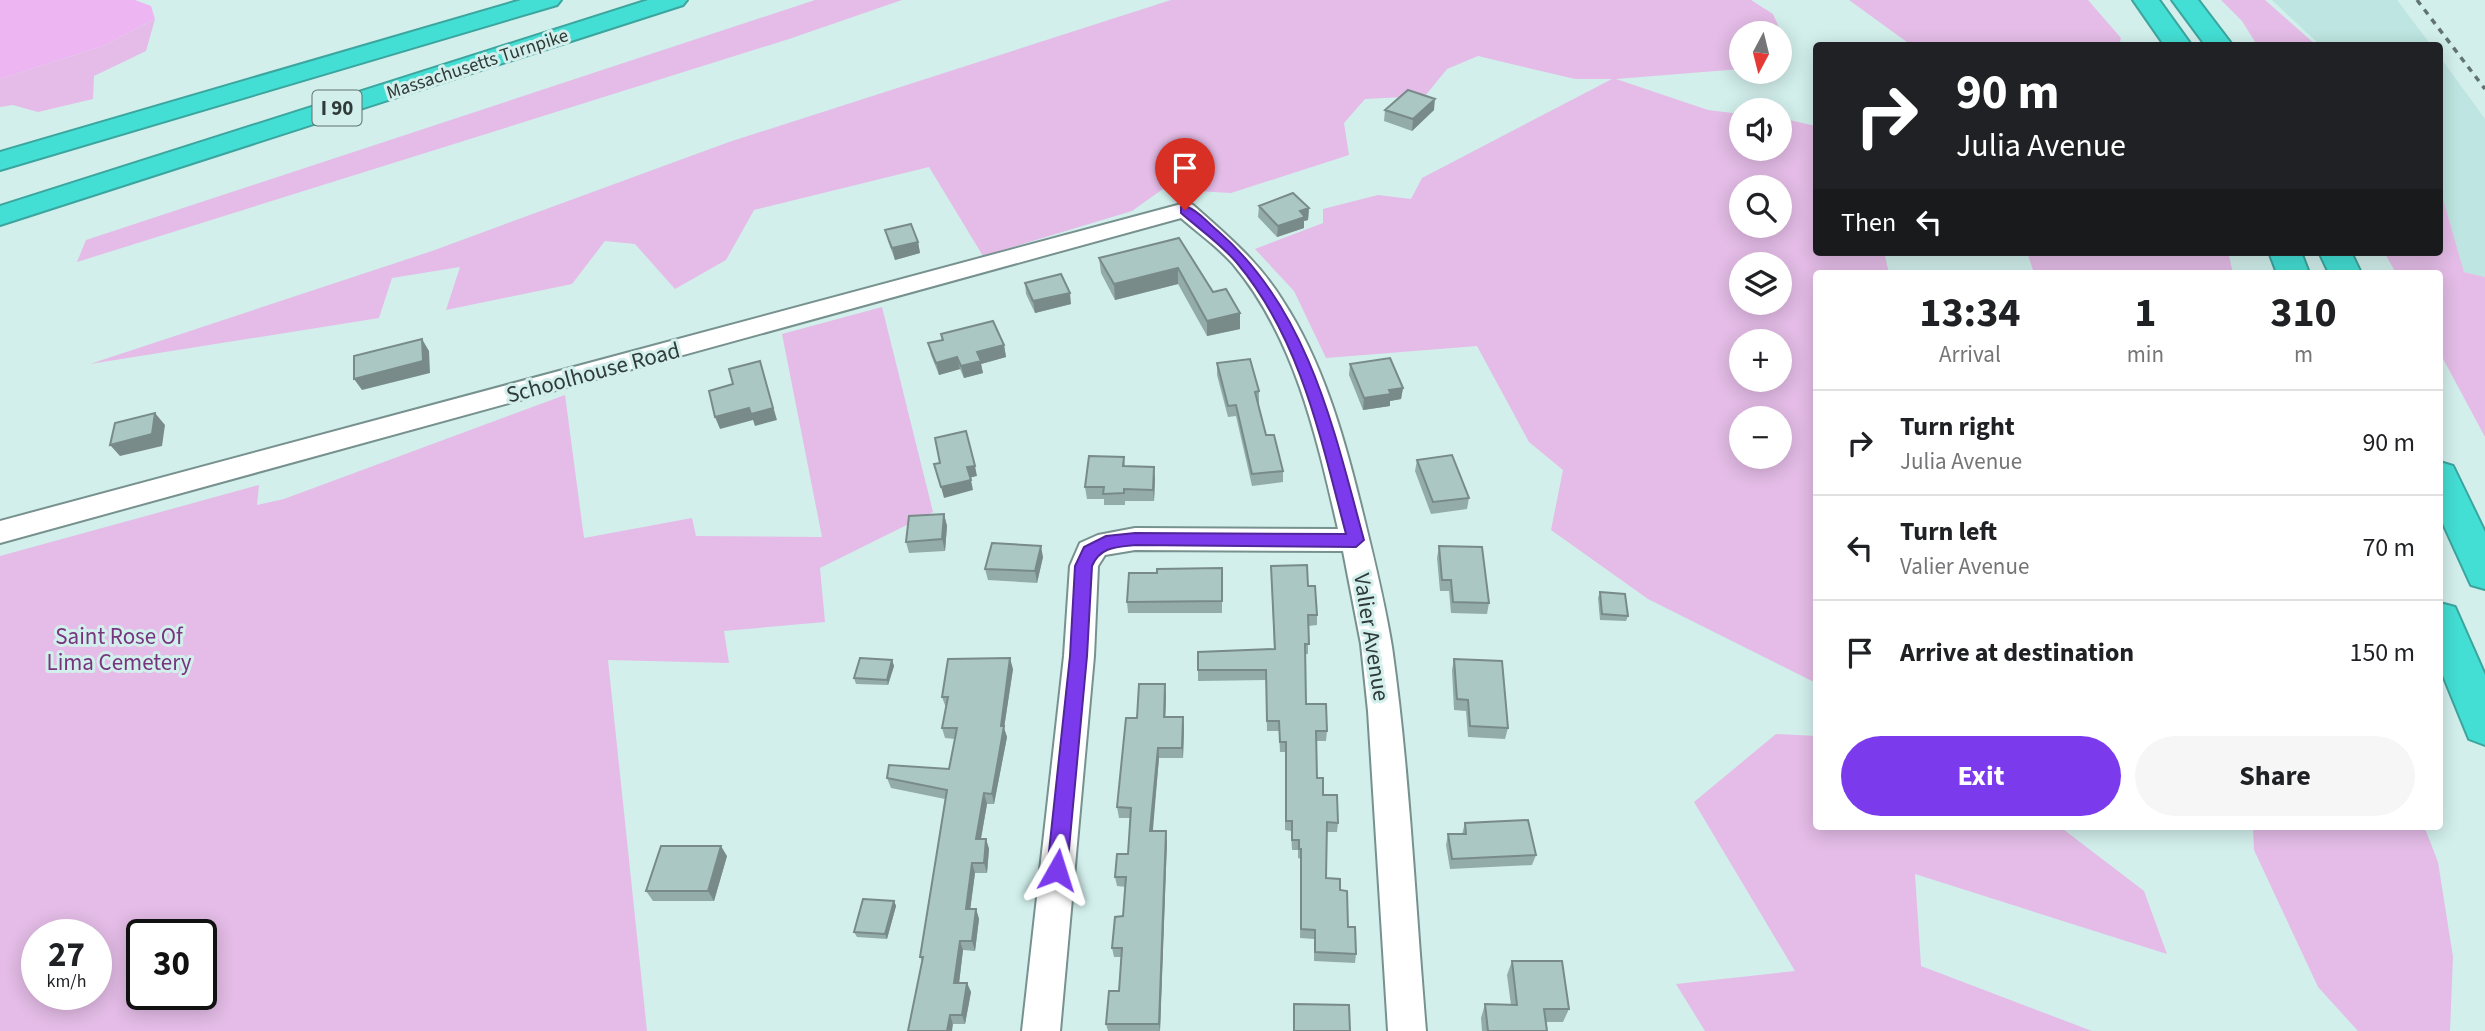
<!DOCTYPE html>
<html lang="en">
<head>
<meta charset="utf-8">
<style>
  body { margin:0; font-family:"Source Sans 3",sans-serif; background:#f6f6f6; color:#202124; height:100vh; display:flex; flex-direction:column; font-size:26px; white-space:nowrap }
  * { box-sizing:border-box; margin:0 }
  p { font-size:23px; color:#757577 }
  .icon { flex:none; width:38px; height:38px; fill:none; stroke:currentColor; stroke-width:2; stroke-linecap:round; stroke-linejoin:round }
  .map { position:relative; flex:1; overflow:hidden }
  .details { position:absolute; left:1813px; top:270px; width:630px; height:560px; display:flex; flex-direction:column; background:#fff; border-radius:7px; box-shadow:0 4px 18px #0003 }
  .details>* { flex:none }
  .hud { position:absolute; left:1813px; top:42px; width:630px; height:214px; border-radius:7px; box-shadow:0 4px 18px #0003; background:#202124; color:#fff; overflow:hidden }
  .needle { width:46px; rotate:187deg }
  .tools { position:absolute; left:1729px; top:21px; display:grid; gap:14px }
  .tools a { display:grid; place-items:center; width:63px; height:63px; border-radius:50%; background:#fff; box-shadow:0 4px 18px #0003; font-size:35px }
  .speed { position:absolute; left:21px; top:919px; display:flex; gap:14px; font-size:35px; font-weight:700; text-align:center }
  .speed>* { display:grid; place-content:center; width:91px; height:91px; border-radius:50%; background:#fff; box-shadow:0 4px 18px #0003; line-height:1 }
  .speed small { font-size:18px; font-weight:400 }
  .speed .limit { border:4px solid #111; border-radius:10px; background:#fff; color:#111 }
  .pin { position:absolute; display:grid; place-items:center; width:60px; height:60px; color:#fff; margin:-72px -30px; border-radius:50% 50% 50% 0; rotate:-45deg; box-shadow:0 0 7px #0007 }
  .pin .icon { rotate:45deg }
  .me { position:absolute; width:77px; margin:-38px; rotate:6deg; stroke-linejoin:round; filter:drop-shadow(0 0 5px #0008) }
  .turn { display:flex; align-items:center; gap:24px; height:147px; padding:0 28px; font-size:32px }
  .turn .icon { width:91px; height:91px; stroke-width:2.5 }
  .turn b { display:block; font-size:49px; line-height:60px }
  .then { display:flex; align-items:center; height:66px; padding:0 28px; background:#0003; gap:14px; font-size:26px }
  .eta { display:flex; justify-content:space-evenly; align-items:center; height:119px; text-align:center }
  .eta b { font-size:42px; font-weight:700; line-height:49px }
  .button { display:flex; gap:14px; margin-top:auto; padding:14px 28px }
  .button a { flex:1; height:80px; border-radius:42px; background:#7c3aed; color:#fff; font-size:28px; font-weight:700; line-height:80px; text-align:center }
  .button a+a { background:#f6f6f6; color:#202124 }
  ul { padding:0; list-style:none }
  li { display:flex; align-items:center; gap:21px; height:105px; padding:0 28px; border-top:2px solid #e0e0e0 }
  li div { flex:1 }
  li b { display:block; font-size:26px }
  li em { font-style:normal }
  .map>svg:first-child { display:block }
  .built { fill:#bee5e1 }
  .green { fill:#e4bce7; fill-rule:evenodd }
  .water { fill:#eeb5f3 }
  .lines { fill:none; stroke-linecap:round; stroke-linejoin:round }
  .minor-casing { stroke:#77918e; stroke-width:4 }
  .highway-casing { stroke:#3ca59e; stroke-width:4 }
  .minor { fill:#fff; fill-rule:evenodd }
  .highway { fill:#43ded4; fill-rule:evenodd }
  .rail { stroke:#627471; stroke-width:3.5; stroke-dasharray:6 6; stroke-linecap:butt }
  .wall { fill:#93aba9 }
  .shaded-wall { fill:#788b89 }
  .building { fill:#abc7c4; stroke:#788b89; stroke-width:2 }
  .route { fill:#7c3aed; stroke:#51269a; stroke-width:2 }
  .labels { text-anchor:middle; stroke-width:6; stroke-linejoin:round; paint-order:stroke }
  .far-street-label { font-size:19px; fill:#2f3b39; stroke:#d2efec }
  .shield { fill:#d2efec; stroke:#60716f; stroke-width:2 }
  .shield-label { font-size:21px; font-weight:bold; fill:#2f3b39 }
  .street-label { font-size:23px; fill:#2f3b39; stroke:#d2efec }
  .park-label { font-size:23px; fill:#77357e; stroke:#d2efec }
</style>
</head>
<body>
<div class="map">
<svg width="2485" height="1031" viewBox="0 0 2485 1031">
  <rect width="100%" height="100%" fill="#d2efec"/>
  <path class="built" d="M2272 0H2397L2431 45H2320Z
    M2440 57 2485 119V277L2464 272 2440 188Z"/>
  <path class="green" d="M815 0H902L789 39 77 262 86 240Z
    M1171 0H1751L1773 14 1791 54 1780 57V33H1741V69L1616 79 1708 110 1741 114V149H1780V118L1816 126V252H1884L1889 273H1816V683L1648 599 1551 530 1563 470 1529 442 1477 346 1326 358 1294 291 1255 249 1323 223V209L1378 195 1411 199 1422 178 1612 79H1575L1478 56 1447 69 1425 96 1365 99 1344 123 1349 155 1231 193 1163 189 1132 211 983 256 929 167 754 210 726 260 675 289 635 244 605 241 572 284 446 310 460 267 392 278 379 318 90 364 432 251 729 142ZM1741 187H1780V226H1741ZM1741 264H1780V303H1741ZM1741 341H1780V380H1741ZM1741 418H1780V457H1741Z
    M1849 0H2088L2121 38 2119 46 1911 45Z
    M2221 0H2265L2316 45H2257L2242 21Z
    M155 19 146 51 94 76 93 99 38 112 13 105 0 107V79L103 46Z
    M2440 188 2464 272 2485 277V437L2440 353V273H2396L2384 252H2440Z
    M2027 252H2228L2233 273H2034Z
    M882 307 933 512 820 568 825 622 724 631 729 663 608 660 647 1031H0V556L259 485 257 505 284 499 565 395 584 538 692 518 696 536 822 537 782 334ZM37 934H96V994H37ZM142 934H201V994H142Z
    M1776 734 1816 736V826H2059L2144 891 2167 954 1915 874 1921 966 2092 1031H1705L1676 984 1795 971 1694 802Z
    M2253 826H2424L2438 862 2453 957 2450 1031H2358L2318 987 2254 850Z"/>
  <path class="water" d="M0 0H135L151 6 155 19 103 46 0 79Z"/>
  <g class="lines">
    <defs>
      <path id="minor" d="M1185 203 1193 205C1227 235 1259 262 1283 301 1322 361 1343 433 1360 502 1372 550 1384 598 1392 647 1410 774 1415 903 1426 1031H1388L1368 711 1361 644 1343 551 1135 550 1105 555 1098 566 1094 656 1060 1031H1022L1064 656 1070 566 1080 543 1098 535 1135 528 1338 529C1317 438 1295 338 1233 264 1218 247 1198 233 1181 218L0 543V521Z"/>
      <path id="highway" d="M521 0H561L557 5 0 170V152Z
        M648 0H687L683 5 0 225V206Z
        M2133 0H2159L2192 46H2165Z
        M2172 0H2198L2233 46H2206Z
        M2269 252H2301L2309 273H2277Z
        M2319 252H2351L2361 273H2329Z
        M2440 462 2453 466 2485 532V589L2471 585 2440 517Z
        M2440 603 2455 607 2485 675V745L2469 739 2440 668Z"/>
    </defs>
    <use href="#minor" class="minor-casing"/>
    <use href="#highway" class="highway-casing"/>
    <use href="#minor" class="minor"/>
    <use href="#highway" class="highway"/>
    <path class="rail" d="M2417 0 2485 89"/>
  </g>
  <path class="wall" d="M1385 110H1434L1412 131 1384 121Z
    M1259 206 1309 208 1308 220 1304 221V228L1277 237 1258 217Z
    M885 230 918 242 920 253 895 260 888 241Z
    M1179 238 1213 292 1240 329 1207 336 1178 284 1115 300 1101 273 1099 258Z
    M1025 283 1071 304 1035 313 1026 294Z
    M941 334 1004 345 1006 357 981 364 983 373 964 378 960 369 939 375 931 355 928 343 942 340Z
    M1217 363 1259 391V403H1258L1266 435 1283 471V482L1252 486 1236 416 1228 417 1217 375Z
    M1350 364 1403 388 1401 399 1390 401V406L1363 410 1349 375Z
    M1124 457 1125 466 1155 478 1154 501H1125V505H1104V499H1087L1085 487Z
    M1417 460 1469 498 1467 509 1431 514 1415 471Z
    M944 514 947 526 945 551 909 553 906 542Z
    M1439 546 1489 603 1487 614 1451 613 1449 591H1440L1437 558Z
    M1043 557 1037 583 988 580 985 569Z
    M1271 566 1308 586 1317 615V625L1308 626V654H1305L1306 704 1327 731 1326 741H1316L1317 778 1323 795 1338 823 1337 832H1327L1326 878 1340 890 1348 927 1356 954 1355 963 1314 961V939L1300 938 1301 859 1298 858V850H1292L1291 831 1285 830V752H1280L1279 731H1267L1266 680 1198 681V652L1274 650Z
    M1222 568V613H1128L1127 602 1157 573Z
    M1600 592 1628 616 1626 621 1600 620 1598 598Z
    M1454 659 1508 728 1505 739 1468 737 1466 711 1454 710 1452 670Z
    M892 660 894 666 888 685 856 684 854 678Z
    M1013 669 1004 728 1007 737 994 804H987L981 839H986L989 849 987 873H975L970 909H976L979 919 975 951 963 950 959 983H967L971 992 965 1024H953L920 957 945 799 891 788 887 778 949 769 955 739 945 738 942 728 946 708 942 697Z
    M1166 695 1165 717H1183L1184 728 1183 758H1159L1152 831 1167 841 1160 1031H1108L1106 1024 1119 991 1121 957H1114L1112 948 1123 916 1126 887 1117 886 1115 877 1128 854 1131 818H1119L1117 807 1137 718Z
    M1465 823 1536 855 1532 865 1450 869 1446 845 1448 834H1462Z
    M727 856 714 901H653L646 891Z
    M894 901 896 906 887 939 857 937 854 932Z
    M1512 961 1569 1009 1563 1022H1546L1547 1031H1482L1481 1018 1485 1004 1511 1005 1507 975Z"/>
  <path class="shaded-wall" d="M1435 99 1434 110 1412 131 1413 119Z
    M1309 208 1308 220 1304 221V228L1277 237 1278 226 1300 211Z
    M918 242 920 253 895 260 892 248Z
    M1178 268V284L1115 300 1114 284Z
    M1070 293 1071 304 1035 313 1033 301Z
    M1240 313V329L1207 336V321Z
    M422 339 429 351 430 373 362 390 354 379Z
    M1004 345 1006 357 981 364 983 373 964 378 961 366 977 352Z
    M957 357 960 369 939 375 936 363Z
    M760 361 777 420 755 426 753 420 720 429 715 417 749 408Z
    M1403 388 1401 399 1390 401V406L1363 410 1364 398 1389 390Z
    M155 413 165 425 162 446 120 456 110 445Z
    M975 466 977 476 969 478 967 467Z
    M1154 467 1155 478 1154 501 1153 490Z
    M971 480 973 490 944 498 941 487Z
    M944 514 947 526 945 551 942 539Z
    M1041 546 1043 557 1037 583 1035 571Z
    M1010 658 1013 669 1004 728 1007 737 994 804 992 794Z
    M892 660 894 666 888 685 887 680Z
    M1165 684 1166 695 1165 728 1164 717Z
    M1183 717 1184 728 1183 758 1182 748Z
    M1158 748 1159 758 1152 841 1150 831Z
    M984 793 987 804 979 849 976 839Z
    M1166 831 1167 841 1160 1031 1159 1024Z
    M986 839 989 849 987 873 984 863Z
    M721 846 727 856 714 901 708 891Z
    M972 863 975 873 969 919 966 909Z
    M894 901 896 906 887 939 885 934Z
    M976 909 979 919 975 951 972 941Z
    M960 941 963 950 958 992 954 983Z
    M967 983 971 992 965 1024 962 1015Z
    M950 1015 953 1024 952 1031H947Z"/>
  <path class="building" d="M1408 90 1435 99 1413 119 1385 110Z
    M1293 193 1309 208 1300 211 1305 217 1278 226 1259 206Z
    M911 224 918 242 892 248 885 230Z
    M1179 238 1213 292 1226 289 1240 313 1207 321 1178 268 1114 284 1099 258Z
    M1061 274 1070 293 1033 301 1025 283Z
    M993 321 1004 345 977 352 981 361 961 366 957 357 936 363 928 343 943 340 941 334Z
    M422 339 423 361 354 379V356Z
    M1390 358 1403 388 1389 390 1391 394 1364 398 1350 364Z
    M1250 359 1259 391 1255 392 1266 435H1274L1283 471 1252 474 1236 405 1228 406 1217 363Z
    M760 361 773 408 751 414 749 408 715 417 709 391 733 384 729 369Z
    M155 413 152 434 110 445 115 423Z
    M966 431 975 466 967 467 971 480 941 487 934 464 940 463 935 438Z
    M1452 455 1469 498 1433 502 1417 460Z
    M1089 456 1124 457 1123 466 1154 467 1153 490 1124 489V493L1103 494 1104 487H1085Z
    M944 514 942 539 906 542 909 516Z
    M992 543 1041 546 1035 571 985 569Z
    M1439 546 1482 547 1489 603 1453 602 1451 580H1442Z
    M1307 565 1308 586H1315L1317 615H1308L1309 644H1305L1306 704H1326L1327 731H1316L1317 778H1323V795H1337L1338 823 1327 822 1326 878 1340 879V890L1347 891 1348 927H1355L1356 954 1315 952V930L1301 929V849H1299V840H1292V821H1286V742H1280L1279 721H1267L1266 670H1198V652L1275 649 1271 566Z
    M1222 568V601L1127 602 1129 573H1157V569Z
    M1600 592 1625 594 1628 616 1602 614Z
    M860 658 892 660 887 680 854 678Z
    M1010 658 1001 726H1004L992 794 984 793 976 839H986L984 863H972L966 909H976L972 941H960L954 983H967L962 1015H950L947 1031H908L923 957H920L947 790 887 778 889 765 949 769 957 728H942L948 697H942L948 659Z
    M1454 659 1502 661 1508 728 1470 726 1468 700 1457 699Z
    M1139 684H1165L1164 717H1183L1182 748H1158L1150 831H1166L1159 1024H1106L1109 991H1119L1122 948H1112L1115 917 1123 916 1126 877H1115L1117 854H1128L1131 808 1117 807 1126 718H1137Z
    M1528 820 1536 855 1452 859 1448 834H1466L1465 823Z
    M661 846H721L708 891H646Z
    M863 899 894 901 885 934 854 932Z
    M1512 961H1562L1569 1009H1544L1547 1031H1488L1485 1004 1517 1005Z
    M1294 1004 1349 1005 1350 1031H1294Z"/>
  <path class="route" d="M1185 206C1198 210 1209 224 1219 232 1309 311 1334 430 1364 540L1356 547 1135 545C1116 547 1100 547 1092 566L1087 656 1067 870 1064 877 1057 879 1050 877 1047 870 1070 656 1075 566 1084 547 1106 536 1135 533 1346 534C1321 440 1301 339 1237 263 1221 244 1199 229 1181 213V207Z"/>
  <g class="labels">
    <g class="far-street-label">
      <text transform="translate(477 63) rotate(-18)" y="7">Massachusetts Turnpike</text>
    </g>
    <rect class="shield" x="312.5" y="90.5" width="49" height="35" rx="5"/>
    <g class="shield-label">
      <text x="337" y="115">I 90</text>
    </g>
    <g class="street-label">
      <text transform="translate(593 372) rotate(-15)" y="8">Schoolhouse Road</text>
      <text transform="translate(1372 637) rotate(81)" y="8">Valier Avenue</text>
    </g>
    <g class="park-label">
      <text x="119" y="644">Saint Rose Of<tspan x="119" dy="26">Lima Cemetery</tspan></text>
    </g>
  </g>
</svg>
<div class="tools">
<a><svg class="needle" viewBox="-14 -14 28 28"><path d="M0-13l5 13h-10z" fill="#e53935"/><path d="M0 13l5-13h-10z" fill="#757577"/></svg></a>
<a><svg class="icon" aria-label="sound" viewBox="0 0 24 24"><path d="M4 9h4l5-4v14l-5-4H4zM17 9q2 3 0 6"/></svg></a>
<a><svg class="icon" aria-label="search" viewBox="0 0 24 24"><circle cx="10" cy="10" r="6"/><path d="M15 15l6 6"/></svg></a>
<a><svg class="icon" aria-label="layers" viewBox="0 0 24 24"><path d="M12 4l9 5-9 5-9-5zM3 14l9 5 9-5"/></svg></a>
<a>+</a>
<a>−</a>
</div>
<div class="speed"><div>27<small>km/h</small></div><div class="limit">30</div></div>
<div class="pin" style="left:1185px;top:210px;background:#d93025"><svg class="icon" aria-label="arrive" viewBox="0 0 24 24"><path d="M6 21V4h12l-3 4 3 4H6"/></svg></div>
<svg class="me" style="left:1057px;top:870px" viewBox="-20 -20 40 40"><path d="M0-17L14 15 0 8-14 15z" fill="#7c3aed" stroke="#fff" stroke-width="4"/></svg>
<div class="hud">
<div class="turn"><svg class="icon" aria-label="right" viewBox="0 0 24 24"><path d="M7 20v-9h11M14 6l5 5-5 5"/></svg><div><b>90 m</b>Julia Avenue</div></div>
<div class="then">Then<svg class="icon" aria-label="left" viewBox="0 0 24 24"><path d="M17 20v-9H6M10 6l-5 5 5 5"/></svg></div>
</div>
<section class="details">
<div class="eta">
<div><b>13:34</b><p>Arrival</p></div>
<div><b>1</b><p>min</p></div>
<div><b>310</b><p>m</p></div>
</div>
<ul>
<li><svg class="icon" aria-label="right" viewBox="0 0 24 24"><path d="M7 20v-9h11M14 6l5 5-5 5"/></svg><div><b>Turn right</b><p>Julia Avenue</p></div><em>90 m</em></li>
<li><svg class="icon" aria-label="left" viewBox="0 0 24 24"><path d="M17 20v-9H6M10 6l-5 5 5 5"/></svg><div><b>Turn left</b><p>Valier Avenue</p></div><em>70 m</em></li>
<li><svg class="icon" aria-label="arrive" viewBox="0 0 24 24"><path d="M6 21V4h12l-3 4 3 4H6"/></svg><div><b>Arrive at destination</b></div><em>150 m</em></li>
</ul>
<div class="button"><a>Exit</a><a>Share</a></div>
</section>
</div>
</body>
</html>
